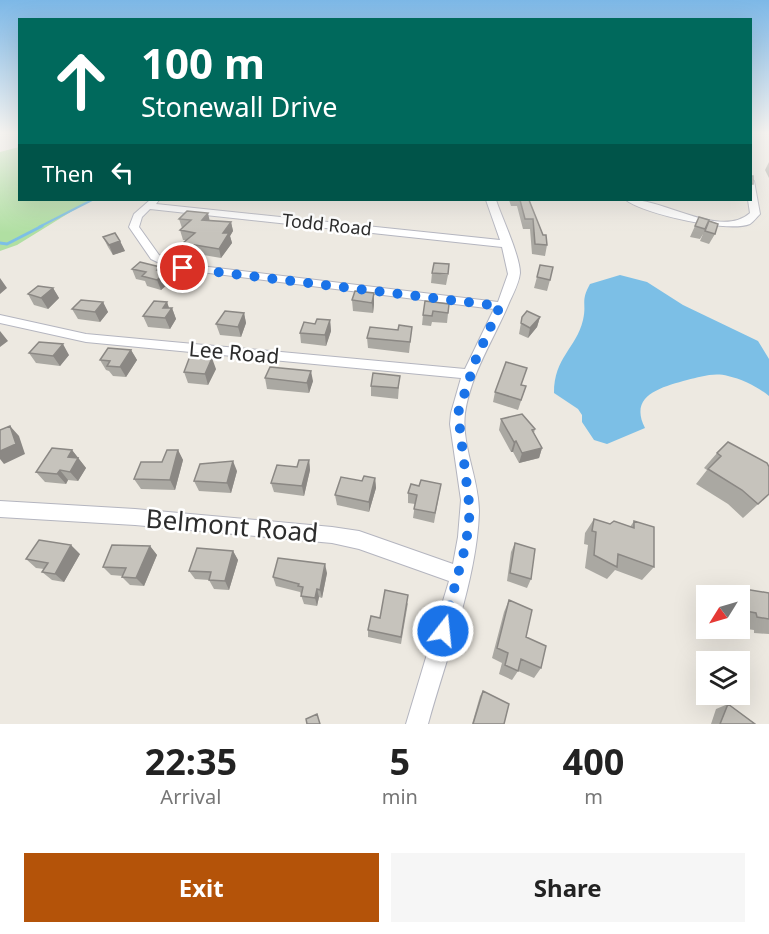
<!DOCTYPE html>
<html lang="en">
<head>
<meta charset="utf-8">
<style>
  body { margin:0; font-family:"Noto Sans",sans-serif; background:#f6f6f6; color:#222; height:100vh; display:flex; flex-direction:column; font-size:22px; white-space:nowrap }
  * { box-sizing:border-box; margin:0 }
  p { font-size:20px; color:#767676 }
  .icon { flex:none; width:33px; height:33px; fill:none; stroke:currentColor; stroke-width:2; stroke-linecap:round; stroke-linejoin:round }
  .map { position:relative; height:724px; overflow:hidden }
  .sheet { display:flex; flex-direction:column; background:#fff; flex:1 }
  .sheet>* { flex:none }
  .guide { position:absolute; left:18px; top:18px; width:734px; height:183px; border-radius:0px; box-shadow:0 6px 24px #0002; background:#00695c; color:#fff; overflow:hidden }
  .needle { width:39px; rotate:233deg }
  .tools { position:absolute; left:696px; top:585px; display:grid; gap:12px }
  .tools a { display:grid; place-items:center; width:54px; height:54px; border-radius:0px; background:#fff; box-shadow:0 6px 24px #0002; font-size:30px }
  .pin { position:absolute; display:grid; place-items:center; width:51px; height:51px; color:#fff; margin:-26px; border:3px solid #fff; border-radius:50%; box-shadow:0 2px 6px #0007 }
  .me { position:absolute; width:66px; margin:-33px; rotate:16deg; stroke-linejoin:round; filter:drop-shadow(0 0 4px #0008) }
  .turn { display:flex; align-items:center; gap:21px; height:126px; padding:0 24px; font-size:27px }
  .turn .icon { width:78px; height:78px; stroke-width:2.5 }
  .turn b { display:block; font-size:42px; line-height:51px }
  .then { display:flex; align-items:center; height:57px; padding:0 24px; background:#0003; gap:12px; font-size:22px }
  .eta { display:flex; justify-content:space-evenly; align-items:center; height:102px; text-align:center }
  .eta b { font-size:36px; font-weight:700; line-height:42px }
  .cta { display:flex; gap:12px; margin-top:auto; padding:12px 24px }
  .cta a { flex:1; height:69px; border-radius:0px; background:#b45309; color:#fff; font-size:24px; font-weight:700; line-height:69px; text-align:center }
  .cta a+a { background:#f6f6f6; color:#222 }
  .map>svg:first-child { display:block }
  .green { fill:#b0dfa2 }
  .water { fill:#7cbfe6 }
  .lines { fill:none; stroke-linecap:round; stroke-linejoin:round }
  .stream-far1 { stroke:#7cbfe6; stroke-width:2 }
  .stream { stroke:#7cbfe6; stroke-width:3 }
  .minor-casing { stroke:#b4b5bf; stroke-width:2 }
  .minor { fill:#fff; fill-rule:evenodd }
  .wall { fill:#aaa8a2 }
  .shaded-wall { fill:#8b8884 }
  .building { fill:#c6c3bc; stroke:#8b8884; stroke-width:1.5 }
  .route { stroke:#1a73e8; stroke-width:10; stroke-dasharray:0 18 }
  .labels { text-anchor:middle; stroke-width:5; stroke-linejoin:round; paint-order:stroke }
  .far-street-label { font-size:18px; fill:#2d2d2d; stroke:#fff }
  .street-label { font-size:21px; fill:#2d2d2d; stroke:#fff }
  .near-street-label { font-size:26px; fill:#2d2d2d; stroke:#fff }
</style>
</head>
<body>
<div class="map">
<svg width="769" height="724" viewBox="0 0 769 724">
  <rect width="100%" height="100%" fill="#ede9e1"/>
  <path class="green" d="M19 147 20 200H90L17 245 0 251V152Z"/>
  <path class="water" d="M620 275 647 282 683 305 758 341 769 359V396C758 387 742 379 728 376 714 372 700 377 687 380 662 387 628 395 645 428L607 444 594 440 582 422V415L578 409 554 393C554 357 576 349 583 320 587 303 580 302 590 284Z"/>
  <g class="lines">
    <path class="stream-far1" d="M39 227 92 200"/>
    <path class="stream" d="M0 243 7 244 42 226"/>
    <defs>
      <path id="minor" d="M750 178 754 181 760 214C757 217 753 222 750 224 728 233 644 214 626 200 660 196 720 240 750 213L748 200H750Z
        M150 200H159L156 204 500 240 486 200H496C502 218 520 256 520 273 519 283 513 294 509 303 494 339 471 373 465 413 461 446 479 478 479 512 477 580 446 658 428 724H406L449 581 359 549 332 543 135 525 0 517V501L135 509 332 527 359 531 453 564 458 537 461 500 450 424 451 413 461 378 86 342 0 323V315L86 334 465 369 494 309 170 268 151 259 129 227 134 214ZM150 209 502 247 508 274 498 302 176 263 159 255 139 227 142 217Z"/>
    </defs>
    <use href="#minor" class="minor-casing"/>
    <use href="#minor" class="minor"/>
  </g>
  <path class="wall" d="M769 162V178L765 170Z
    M509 200H529L547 245 545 256 532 254 530 229H523L517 206H511Z
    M699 217 715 234 709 244 700 241 703 234 700 239 690 237Z
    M179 219 231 222 233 231 230 236 232 243 221 258 186 252 183 243 186 240H183L180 230 182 228Z
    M103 237 120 241 125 251 113 255 108 247Z
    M160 267 162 271 169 283 161 290 147 286 145 281 136 279 132 269Z
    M432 273 448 275 446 285 431 283Z
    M537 277 550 280 547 291 534 288Z
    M53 288 59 298 48 309 34 305 28 294Z
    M374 293V304L373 313 353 311 352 300Z
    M103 302 108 312 100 322 78 319 72 309Z
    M167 302 169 308H172L176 319 170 329 148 327 143 316Z
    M449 304 447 323 432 322 431 326 422 325 423 315Z
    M244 313 246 323 241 337 220 335 216 324Z
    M522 317H540L537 327 528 338 519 334Z
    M330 320 331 331 326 346 301 343 300 333 315 324Z
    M412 327 409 353 368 348 367 338Z
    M131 350 137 360 126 377 113 376 109 371 106 370 100 360Z
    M29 353 69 355 60 366 36 363Z
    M216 369 208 385 188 383 184 372Z
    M265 378 313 381 309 393 267 389Z
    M522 385 526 386 518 410 493 402 495 392Z
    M371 386H399L398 399 371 396Z
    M501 419 535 429 534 433 542 448 539 458 519 463 513 452H511L499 430Z
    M72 450 86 468 78 481 68 480 66 484 45 482 36 472Z
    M178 450 183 460 175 490 141 489 134 479 162 462Z
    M717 453 769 494 743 518 728 504 696 484 707 470 704 468Z
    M309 460 310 470 304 496 274 492 271 483Z
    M237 471 231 493 199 491 194 481Z
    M375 478 376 488 369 512 337 505 335 495 362 481Z
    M441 484 434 523 413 518 415 504 408 503V493L419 486Z
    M594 519 610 524 630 527 634 521 654 567 642 580 615 570 607 579 585 568 588 545 584 544 585 533Z
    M515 543 531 579 527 588 507 581 511 552Z
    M150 546 157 555 144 586 130 585 122 577 123 576 111 575 103 567Z
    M233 551 238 560 229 590 214 589 209 580 195 579 189 571Z
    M80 554 64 582 52 580 42 572 44 569 36 568 26 559Z
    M327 573 322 598 319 597 317 606 304 604 300 592 276 586 273 577Z
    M726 586 769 593V634L754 633V630L740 628V596H714Z
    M509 600 541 668 534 678 518 671 512 680 499 674 502 663 492 658 504 612Z
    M408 603 401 644 368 637V630Z
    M483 691 504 724H472L480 696Z
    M728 704 755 724H711L716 709Z"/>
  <path class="shaded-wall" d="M208 213 210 222 202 220Z
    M231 222 233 231 230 236 232 243 221 258 219 249 223 233Z
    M120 241 125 251 113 255 109 245Z
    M160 267 163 274 166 272 169 283 161 290 157 280V270Z
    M0 278 7 288 0 294Z
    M53 288 59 298 48 309 41 298Z
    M374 293V304L373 313 372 303Z
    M103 302 108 312 100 322 95 312Z
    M167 302 170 311 172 308 176 319 170 329 165 318 163 308Z
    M244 313 246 323 241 337 238 327Z
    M540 317 537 327 528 338 530 328Z
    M330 320 331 331 326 346 325 335Z
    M0 331 8 341 0 347Z
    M63 344 69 355 60 366 53 356Z
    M131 350 137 360 126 377 120 367Z
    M212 358 216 369 208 385 205 374Z
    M311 371 313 381 309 393 307 383Z
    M10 426 19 436 25 454 4 464 0 459V451Z
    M516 441 513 452H511L514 442Z
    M542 448 539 458 519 463 522 453Z
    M72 450 86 468 78 481 70 472 68 457Z
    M178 450 183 460 175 490 170 480Z
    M309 460 310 470 304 496 302 486Z
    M233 461 237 471 231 493 227 483Z
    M60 470 68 480 66 484 57 474Z
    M375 478 376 488 369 512V502Z
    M71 545 80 554 64 582 55 574Z
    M150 546 157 555 144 586 136 578Z
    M233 551 238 560 229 590 225 581Z
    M325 564 327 573 322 598 320 590Z
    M317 589 319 597 317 606 315 598Z"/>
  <path class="building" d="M750 176H753V184H750Z
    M520 200H529L543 235H546L547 245 535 244 533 219H525Z
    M187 211 208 213 202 220 231 222 223 233H229L219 249 183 243 195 233 180 230 191 220 179 219Z
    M699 217 709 220 705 229 695 226Z
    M709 221 718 224 715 234 705 231Z
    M115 233 120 241 109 245 103 237Z
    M140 262 160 267 157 270 166 272 157 280 142 276 146 272 132 269Z
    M434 263 449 264 448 274 432 273Z
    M540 265 553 267 550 280 537 277Z
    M38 286 53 288 41 298 28 294Z
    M355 291 374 293 372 303 352 300Z
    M81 300 103 302 95 312 72 309Z
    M154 301 167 302 163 308H172L165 318 143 316Z
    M425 301 449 304 448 313 433 311 432 316 423 315Z
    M225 311 244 313 238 327 216 324Z
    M527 311 540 317 530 328 521 323 522 317Z
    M317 319 330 320 325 335 300 333 304 322 315 324Z
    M399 325 412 327 410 342 367 338 370 327 398 330Z
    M39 342 63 344 53 356 29 353Z
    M108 348 131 350 120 367 107 366 110 361 100 360Z
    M190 356 212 358 205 374 184 372Z
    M506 362 527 368 521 385 526 386 521 400 495 392Z
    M270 367 311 371 307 383 265 378Z
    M373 373 400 376 398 388 371 386Z
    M522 414 535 429 532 430 542 448 522 453 516 441 514 442 501 419Z
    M10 426 16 444 0 451V430Z
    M728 442 767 463 769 467V494L758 504 742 490 708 469 721 456 717 453Z
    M52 448 72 450 68 457 78 458 70 472 60 470 57 474 36 472Z
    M167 450H178L170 480 134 479 141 462H162Z
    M299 460H309L302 486 271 483 277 465 297 467Z
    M233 461 227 483 194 481 200 464Z
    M364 476 375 478 369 502 335 495 341 477 362 481Z
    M421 480 441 484 435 513 414 509 417 495 408 493 411 484 419 486Z
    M594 519 610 524 614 521 634 528V521L654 527V567L618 554 617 567 594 555 596 532 592 531Z
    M39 540 71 545 55 574 42 572 48 563 26 559Z
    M515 543 535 549 531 579 510 573Z
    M112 545 150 546 136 578 122 577 126 568 103 567Z
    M197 548 233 551 225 581 209 580 211 572 189 571Z
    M278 558 325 564 320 590 317 589 315 598 301 596 303 587 298 586 299 584 273 577Z
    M726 586 769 593V619L757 617 756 613 740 610V596H728Z
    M385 590 408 595 401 637 368 630 371 616 380 618Z
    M509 600 532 610 526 637 546 646 541 668 521 659 518 671 505 665 508 653 497 648Z
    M483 691 509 704 504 724H473Z
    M728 704 755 724H720Z
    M317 714 320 724H307L306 719Z"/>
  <linearGradient id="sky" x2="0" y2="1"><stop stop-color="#7db8e7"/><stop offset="0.57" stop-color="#f7f5f2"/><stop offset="1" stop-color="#f7f5f2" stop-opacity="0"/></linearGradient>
  <rect width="769" height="233" fill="url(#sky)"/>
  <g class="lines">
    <path class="route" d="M183 268 500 306 476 359 458 413 470 511 466 544 443 631"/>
  </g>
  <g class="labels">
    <g class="far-street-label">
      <text transform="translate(327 225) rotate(6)" y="6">Todd Road</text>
    </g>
    <g class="street-label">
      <text transform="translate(234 353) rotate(5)" y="7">Lee Road</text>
    </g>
    <g class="near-street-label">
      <text transform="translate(232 526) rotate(5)" y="9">Belmont Road</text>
    </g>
  </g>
</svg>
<div class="tools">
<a><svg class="needle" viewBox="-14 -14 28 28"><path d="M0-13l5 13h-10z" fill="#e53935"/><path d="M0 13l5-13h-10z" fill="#767676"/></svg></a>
<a><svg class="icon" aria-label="layers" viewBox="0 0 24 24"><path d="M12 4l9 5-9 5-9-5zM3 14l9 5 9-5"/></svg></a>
</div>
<div class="pin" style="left:183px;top:268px;background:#d93025"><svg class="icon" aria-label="arrive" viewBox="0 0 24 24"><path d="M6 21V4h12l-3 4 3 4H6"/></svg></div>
<svg class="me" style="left:443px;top:631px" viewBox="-20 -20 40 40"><circle r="17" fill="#1a73e8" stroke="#fff" stroke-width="3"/><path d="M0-11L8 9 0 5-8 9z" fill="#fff"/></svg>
<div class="guide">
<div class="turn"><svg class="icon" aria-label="ahead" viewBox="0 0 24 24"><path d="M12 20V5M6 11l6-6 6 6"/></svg><div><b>100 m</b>Stonewall Drive</div></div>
<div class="then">Then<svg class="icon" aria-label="left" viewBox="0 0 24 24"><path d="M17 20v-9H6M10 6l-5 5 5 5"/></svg></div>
</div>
</div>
<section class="sheet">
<div class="eta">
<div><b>22:35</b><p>Arrival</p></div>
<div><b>5</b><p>min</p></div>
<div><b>400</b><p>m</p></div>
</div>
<div class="cta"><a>Exit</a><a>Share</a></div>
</section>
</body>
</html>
